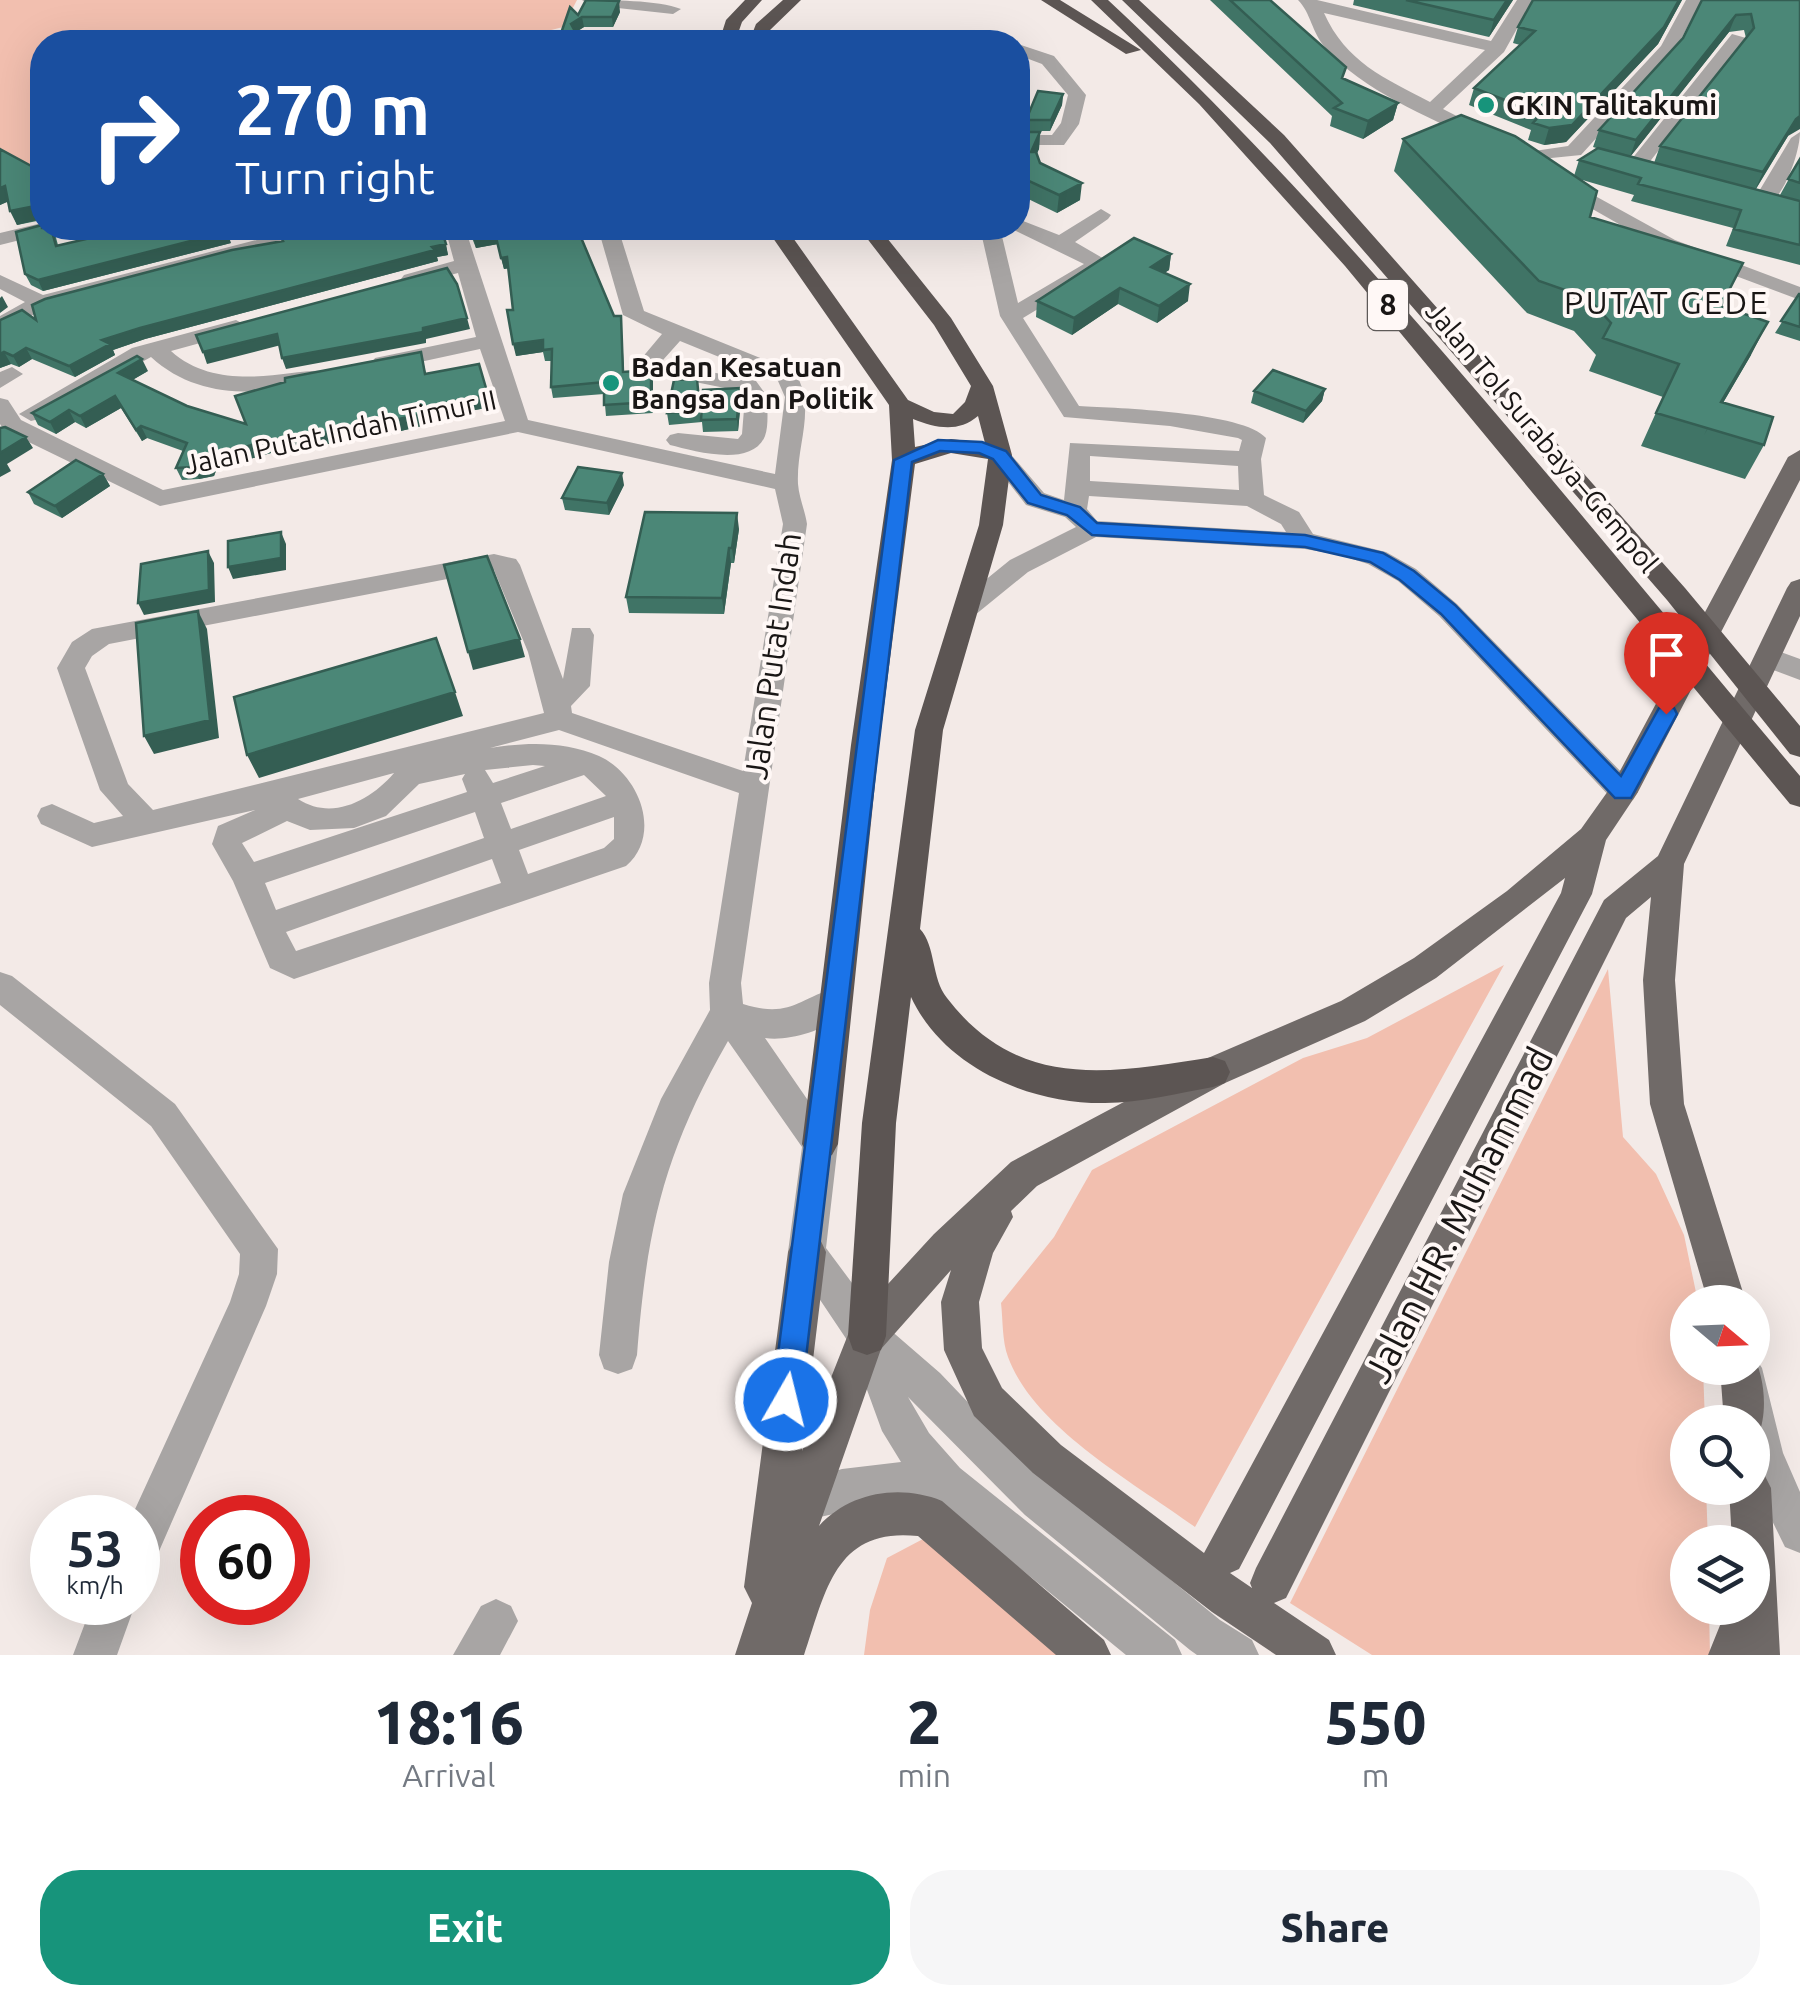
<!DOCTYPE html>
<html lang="en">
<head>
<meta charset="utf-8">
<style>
  body { margin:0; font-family:Ubuntu,sans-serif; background:#f6f6f7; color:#1f2937; height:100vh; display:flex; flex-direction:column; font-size:38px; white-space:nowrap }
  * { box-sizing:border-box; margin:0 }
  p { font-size:32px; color:#747a83 }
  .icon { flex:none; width:55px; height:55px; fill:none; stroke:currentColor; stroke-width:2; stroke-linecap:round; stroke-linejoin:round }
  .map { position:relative; height:1655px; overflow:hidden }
  .details { display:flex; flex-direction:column; background:#fff; flex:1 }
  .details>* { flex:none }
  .top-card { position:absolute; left:30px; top:30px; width:1000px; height:210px; border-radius:40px; box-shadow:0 10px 40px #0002; background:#1a4fa0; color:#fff; overflow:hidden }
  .needle { width:65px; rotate:109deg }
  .buttons { position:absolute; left:1670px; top:1285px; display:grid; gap:20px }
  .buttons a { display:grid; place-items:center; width:100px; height:100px; border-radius:50%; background:#fff; box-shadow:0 10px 40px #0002; font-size:50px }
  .speed { position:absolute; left:30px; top:1495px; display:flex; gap:20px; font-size:50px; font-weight:700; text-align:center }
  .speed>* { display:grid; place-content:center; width:130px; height:130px; border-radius:50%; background:#fff; box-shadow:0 10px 40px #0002; line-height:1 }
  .speed small { font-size:25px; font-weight:400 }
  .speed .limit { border:15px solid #d22; background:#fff; color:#111 }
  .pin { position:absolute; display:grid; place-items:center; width:85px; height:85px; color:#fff; margin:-102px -42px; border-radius:50% 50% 50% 0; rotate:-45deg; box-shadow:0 0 10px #0007 }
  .pin .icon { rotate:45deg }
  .me { position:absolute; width:110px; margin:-55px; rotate:8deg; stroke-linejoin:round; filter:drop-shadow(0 0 8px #0008) }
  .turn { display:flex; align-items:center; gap:35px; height:210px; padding:0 40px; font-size:45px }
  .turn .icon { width:130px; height:130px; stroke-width:2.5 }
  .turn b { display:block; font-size:70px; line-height:85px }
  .eta { display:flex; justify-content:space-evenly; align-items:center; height:170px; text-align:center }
  .eta b { font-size:60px; font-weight:800; line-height:70px }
  .cta { display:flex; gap:20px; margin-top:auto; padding:20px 40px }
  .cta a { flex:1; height:115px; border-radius:40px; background:#17947b; color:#fff; font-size:40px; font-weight:800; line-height:115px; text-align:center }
  .cta a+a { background:#f6f6f7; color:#1f2937 }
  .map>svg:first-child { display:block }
  .green { fill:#f2bfaf }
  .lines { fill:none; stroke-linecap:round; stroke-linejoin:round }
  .minor { fill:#a8a5a4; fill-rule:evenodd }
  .major { fill:#706a68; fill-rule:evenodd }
  .highway { fill:#5c5553; fill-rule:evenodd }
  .wall { fill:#407466; fill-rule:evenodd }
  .shaded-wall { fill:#345e53 }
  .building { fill:#4b8777; stroke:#345e53; stroke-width:2.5 }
  .route { fill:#1a73e8; stroke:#114b97; stroke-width:2.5 }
  .poi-dot { fill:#17947b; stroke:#fff8f6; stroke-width:4 }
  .labels { text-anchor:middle; stroke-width:8; stroke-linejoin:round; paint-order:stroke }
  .far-poi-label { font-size:28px; font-weight:bold; fill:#191615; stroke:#fff8f6; text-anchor:start }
  .far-street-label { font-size:28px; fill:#191615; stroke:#fff8f6 }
  .shield { fill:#fff8f6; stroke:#5e5a58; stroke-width:2.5 }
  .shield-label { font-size:30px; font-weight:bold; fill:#191615 }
  .far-quarter-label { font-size:32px; letter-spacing:2.5px; fill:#191615; stroke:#fff8f6 }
  .street-label { font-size:32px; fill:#191615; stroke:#fff8f6 }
  .near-street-label { font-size:38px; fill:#191615; stroke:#fff8f6 }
</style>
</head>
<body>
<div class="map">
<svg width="1800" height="1655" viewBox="0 0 1800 1655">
  <rect width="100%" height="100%" fill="#f3eae7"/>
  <path class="green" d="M0 0H577L563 27 504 42H42V170L34 173 0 153Z
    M1504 965 1195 1527C1135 1483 1034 1428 1008 1357 1002 1341 1003 1320 1001 1303L1054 1237 1092 1170 1303 1058 1367 1038Z
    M1608 969 1623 1137 1656 1174 1684 1235 1698 1302H1688V1368H1703L1705 1422H1688V1488H1706L1708 1542H1688V1608H1709L1710 1655H1372L1290 1603Z
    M923 1539 1072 1655H864L870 1610 887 1558Z"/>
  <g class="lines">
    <path class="minor" d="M582 0C610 0 658 0 681 9L673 14 590 5Z
      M1298 0H1317L1491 41 1517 0H1533L1504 52 1443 109 1492 134V142H1478C1427 115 1363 92 1325 47 1312 33 1311 13 1298 0ZM1324 13 1485 50 1430 102C1384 78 1346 62 1324 13Z
      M1686 0H1702L1674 52 1581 155 1513 162V154L1568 146 1661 46Z
      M584 31H665L673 36 665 41 578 40 576 36Z
      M1732 34 1746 38 1641 173H1627V165Z
      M1018 44 1054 56 1086 95 1079 124 1064 145H1018V135H1052L1061 123 1068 95 1042 64 1018 55Z
      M1800 132C1800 153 1783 202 1762 209L1755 207 1752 203 1791 138Z
      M1559 176 1675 240 1800 287V300L1661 248 1552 186V178Z
      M1101 209 1111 215 1108 219 1075 242 1106 260 1109 264 1106 268 1023 318 1079 406C1117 408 1244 412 1266 438L1261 459 1264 495 1299 512 1313 534 1386 552 1416 569 1457 604 1633 784 1638 792 1633 800 1623 803 1613 800 1439 616 1398 581 1368 564 1340 555 1305 549 1096 537 1028 572 975 615H957L953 609 957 603 1010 560 1076 527 1065 517 1026 505 988 456 992 451H1008L1044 493 1064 500 1070 443 1239 451 1242 440 1238 438 1170 426 1064 417 1000 316 980 228H1000L1018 303 1084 264 1010 228H1018V219L1059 235ZM1090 456 1238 466 1239 490 1090 481ZM1089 496 1247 506 1281 524 1286 532 1097 521 1087 509Z
      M42 223V228H55L52 232 0 245V233Z
      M303 228H334L331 232 49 307 0 331V316L25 302 0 289V275L43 295Z
      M445 228H465L528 420 775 474 785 397 778 381 680 341 663 360 666 363 756 381 767 396C767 407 769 425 765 436 752 468 694 451 670 445L666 440 670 435 678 433 738 439 742 434 745 397 740 391 650 373 641 359 662 334 623 315 598 228H618L644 311 795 372C817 409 796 444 798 484 799 497 805 511 807 524L741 983 743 1004C788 1018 796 1001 836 987L848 991 852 1001C840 1027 792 1042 765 1038L838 1144 826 1248 881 1322 940 1373 1003 1439 1055 1485 1220 1620 1252 1640 1259 1655H1197L1190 1650 1025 1515 908 1397 929 1433 960 1468 1175 1640 1182 1655H1126L939 1502 875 1505 806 1520 791 1514 785 1499 791 1484 842 1469 901 1462 882 1431 851 1346 788 1252 802 1147 728 1041C664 1153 647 1227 637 1355L632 1369 618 1374 604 1369 599 1355 609 1262 623 1194 661 1099 710 1010 709 983 739 793 559 730 490 748C526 742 565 741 599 756 639 774 663 834 626 866L294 979 270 968 233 881 212 844 218 826 255 810 92 847 41 824 37 816 41 808 52 804 94 823 123 816 100 790 57 668 72 642 92 629 494 554 516 559 520 565 563 679 572 628H590L594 635 590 686 571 706 572 713 743 771 783 524 775 489 518 432 160 506 4 430 0 424V398L8 400 21 420 163 490 505 421 480 349 383 370 372 363 375 358 476 337 458 273 411 285 401 279 404 275 454 261ZM494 570 528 652 544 713 153 810 128 784 85 668 92 656 109 644ZM533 765 545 766 493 783 485 770ZM394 773C370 801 332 821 298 799ZM465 774 462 779 467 792 254 862 242 843 287 821 310 830 354 828 386 816 419 784ZM584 775 606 796 511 829 501 803ZM475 812 484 838 276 910 265 883ZM614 817V839L604 848 528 874 519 850ZM492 859 501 883 296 951 286 932Z
      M236 320 247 326 244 331 171 351C227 402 317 358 334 375L331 380C269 395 201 403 151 357L39 419 31 421 19 414 132 348Z
      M12 367 23 374 0 388V372Z
      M1770 648 1800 659V680L1760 665 1756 658 1760 651Z
      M0 972 12 976 175 1104 278 1249 277 1274 266 1306 153 1565 138 1571V1518H131L230 1302 239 1274 240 1254 151 1126 0 1005Z
      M1752 1353 1762 1368 1783 1453 1800 1492V1553L1785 1547 1752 1480V1422H1734L1722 1368H1752Z
      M496 1599 511 1606 518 1621 500 1655H453L481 1606Z
      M93 1602H136L117 1655H73Z"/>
    <path class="major" d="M1800 450V480L1638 792 1606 840 1592 894 1239 1569 1230 1573 1252 1588 1250 1583 1256 1568 1604 900 1658 856 1787 588 1791 582 1800 579V616L1684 864 1675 980 1684 1104 1746 1302H1708L1650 1104 1643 980 1651 897 1626 918 1286 1598 1274 1603 1329 1640 1336 1655H1276L1212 1612 1033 1473 974 1416 944 1350 941 1302 951 1270 881 1349 819 1526C850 1492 900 1484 942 1501L1104 1640 1111 1655H1056L918 1536C835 1527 826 1591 804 1655H735L752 1603 744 1587 788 1252 794 1239 807 1234 820 1239 826 1252 802 1451 853 1322 934 1234 1011 1162 1201 1061 1341 1001 1414 958 1507 891 1581 829 1613 784 1788 457ZM1565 878 1561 893 1204 1553 1061 1445 1002 1388 982 1348 979 1302 993 1253 1013 1217 1011 1211 1037 1186 1225 1083 1365 1021 1436 978Z
      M1752 1354C1765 1375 1768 1413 1758 1436L1752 1438V1422H1724L1720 1368H1752Z
      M1752 1469 1764 1474 1771 1488 1780 1655H1708L1727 1608H1752V1542H1732L1729 1488H1752Z"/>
    <path class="highway" d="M745 0H762L742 22 735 42H719L726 20Z
      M783 0H801L770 30 765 42H749L756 24Z
      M1041 0H1060L1141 50 1126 54Z
      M1091 0H1108C1361 236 1576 512 1800 776V807L1790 804 1345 266 1199 104Z
      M1122 0H1139L1284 135 1685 588 1800 726V757L1790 754 1667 600 1270 143Z
      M766 228H786L908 400 934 412 953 414 965 402 971 386 934 325 859 228H879L951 318 993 386 1012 455 1003 525 943 730 920 929C936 946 931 978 947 998 1019 1092 1111 1073 1213 1057L1225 1061 1230 1072 1225 1083 1213 1087C1178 1093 1141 1103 1105 1103 1030 1104 944 1068 911 997L896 1123 886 1336 881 1350 867 1355 853 1350 848 1336 862 1123 915 730 979 525 988 459 951 453 915 464 879 745 838 1144 832 1155 820 1160 808 1155 802 1144 851 745 892 460 889 405ZM978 416 985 443 951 439 915 447 913 419C936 428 958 433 978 416Z"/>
  </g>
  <path class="wall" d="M1210 0H1270L1343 79 1398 103 1393 120 1363 139 1330 126 1332 116Z
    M1354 0H1513L1489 37 1353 5Z
    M1533 0H1682L1658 44 1566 142 1544 145 1528 140 1531 130 1469 105 1474 88 1520 45 1513 43 1518 27Z
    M1702 0H1800L1788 136 1756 189 1780 195 1800 159V265L1726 246 1733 228 1631 201 1634 195 1579 179 1590 217 1722 306 1751 355 1723 403 1764 445 1745 479 1641 446 1663 397 1589 371 1596 355 1574 331 1527 313 1394 171 1403 139 1574 176 1579 160 1603 150 1593 147 1599 130 1683 38ZM1744 30 1746 38 1660 146 1654 163 1630 157 1729 32Z
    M620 12 613 27H584L558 42 578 15Z
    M1063 94 1062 105 1050 131H1025L1026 120Z
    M1018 129 1019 132H1040L1039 149 1036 154 1040 163 1080 200 1057 213 1018 194Z
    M0 149 42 184V220L17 225 8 201 0 205Z
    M315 228H443L442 229 448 255 437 257 438 261 145 339 113 350 115 355 75 377 32 359 19 367 11 364 0 368V320H36L282 242 281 237Z
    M468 228H577L614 316H621L624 371 651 370 653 381V413L606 416 604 394 553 398 551 387 552 361H545L543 352 516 356 513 310 509 268 504 269 498 244 476 248Z
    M55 234 58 245 231 243 43 291 31 285 25 274Z
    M1171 254 1169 270 1164 273 1188 301 1157 323 1118 304 1072 335 1036 317 1037 301Z
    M1800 294V341L1775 333Z
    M421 352 426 374 491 407 433 418 434 423 380 436 271 453 217 468 214 476 199 479 182 480 176 468 183 451 147 438 142 441 121 408 86 428 75 422 56 434 38 425 32 413 148 371 132 380 187 406 246 424Z
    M697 379 701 419 740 388 741 400 738 431 703 432 702 422 669 425 667 413Z
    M1325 389 1322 401 1303 423 1251 403 1254 391Z
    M103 474 110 486 62 518 34 504 28 492Z
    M624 485 609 515 565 510 562 498Z
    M739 529 734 563H731L724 614 629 613 626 597Z"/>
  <path class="shaded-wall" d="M1507 0H1513L1489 37 1494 20Z
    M1679 0H1682L1658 44 1566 142 1544 145 1549 128Z
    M619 1 620 12 613 27 612 17Z
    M1736 15 1729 32 1630 157 1636 140Z
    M582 17 584 27 572 35 571 24Z
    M1063 94 1062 105 1050 131 1051 120Z
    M1398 103 1393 120 1363 139 1368 121Z
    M1800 116V129L1788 136 1755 190 1763 172 1796 119Z
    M1040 132 1039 149 1030 169 1031 152Z
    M1082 183 1080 200 1057 213 1059 195Z
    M5 186 12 200 0 205V188Z
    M35 206 41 219 17 225 10 211Z
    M226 228 231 243 43 291 38 280Z
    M273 228H290L274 232Z
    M495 233 498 244 476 248 473 237Z
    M446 244 448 255 437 257 438 261 145 339 113 350 115 355 75 377 69 366 102 340 140 328Z
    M1171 254 1169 270 1149 283 1151 267Z
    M507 257 510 268 504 269 501 258Z
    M1190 284 1188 301 1157 323 1159 306Z
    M1120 288 1118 304 1072 335 1074 318Z
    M2 296 8 307 0 313V298Z
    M467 318 470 329 426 339V343L286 369 282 358Z
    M1768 322 1751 355 1704 435 1721 402Z
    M277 334 281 345 207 364 203 352Z
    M543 340V352L516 356 513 344Z
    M26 348 32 359 19 367 13 356Z
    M4 352 11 364 0 368V354Z
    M142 359 148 371 124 385 118 373Z
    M651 370 653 381V413L651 402Z
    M740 388 741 400 738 431 737 419Z
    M1325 389 1322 401 1303 423 1306 411Z
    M488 395 491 407 433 418 434 423 380 436 271 453 217 468 214 476 199 479 193 467 212 456 266 441Z
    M115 396 121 408 86 428 80 416Z
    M69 410 75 422 56 434 50 422Z
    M141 426 147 438 142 441 136 430Z
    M26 437 33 448 7 464 11 471 0 477V453Z
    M622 473 624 485 609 515 607 503Z
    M103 474 110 486 62 518 55 506Z
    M737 513 739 529 734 563 732 548Z
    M281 532 286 544V570L233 579 228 567Z
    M729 548 731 563 724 614 722 598Z
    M208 551 214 563 215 602 144 615 138 603Z
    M198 611 207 629 219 738 154 754 144 736Z
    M520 639 525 657 473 670 468 652Z
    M455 692 463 716 259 778 247 755Z"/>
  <path class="building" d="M586 0 619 1 612 17H582L571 24 576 33H595L604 42H558L570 7 578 15Z
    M1230 0H1270L1346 67 1342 78 1398 103 1368 121 1334 108 1342 103Z
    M1406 0H1507L1494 20Z
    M1533 0H1679L1664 27 1572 125 1549 128 1533 123 1541 114 1474 88 1535 31 1518 27Z
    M1702 0H1800V116L1796 119 1763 172 1660 146 1754 28 1751 14 1736 15 1636 140 1599 130 1683 38Z
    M1038 91 1063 94 1051 120H1026Z
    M1461 115 1515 136 1597 191 1590 217 1743 263 1721 306 1768 322 1721 402 1773 417 1764 445 1656 413 1679 364 1603 338 1611 323 1588 298 1539 281 1403 139Z
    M1018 129 1019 132H1040L1031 152H1036L1040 163 1082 183 1059 195 1018 176Z
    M1598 148 1800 201V245L1734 229 1741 210 1638 184 1641 178 1579 160Z
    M0 149 35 168 42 195V209L35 206 10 211 5 186 0 188Z
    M1800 159V183L1788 179Z
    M42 225V228H51L56 246 103 235 101 228H225L226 232 38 280 25 274 16 232Z
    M315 228H441L446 244 432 247 435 250 140 328 102 340 110 344 69 366 26 348 13 356 4 352 0 354V320L22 310 36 320 32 305 45 299 232 250 283 241 281 237Z
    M469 228H577L614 316H621L623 372 651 370V402L604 405V382L551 387 552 349 543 350V340L513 344 507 310H513L507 257 501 258 495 233 473 237Z
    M1134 238 1171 254 1151 267 1190 284 1159 306 1120 288 1074 318 1037 301Z
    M447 268 457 284 467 318 423 328V332L282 358 277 334 203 352 196 335Z
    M1799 294H1800V327L1781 321Z
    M421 352 425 374 479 364 488 395 429 406 431 412 376 424 266 441 212 456 209 464 193 467 176 468 187 443 141 426 136 430 115 396 80 416 69 410 50 422 32 413 137 356 142 359 118 373 187 406 246 424 235 396 285 382V378Z
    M1273 370 1325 389 1306 411 1254 391Z
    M697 379 700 410 667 413 674 380Z
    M740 388 737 419 701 420 703 390Z
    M5 427 26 437 0 453V428Z
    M76 460 103 474 55 506 28 492Z
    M578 467 622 473 607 503 562 498Z
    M645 512 737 513 732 548H729L722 598 626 597Z
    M281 532V558L228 567V541Z
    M208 551 209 590 138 603 141 564Z
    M487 556 520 639 468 652 444 565Z
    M198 611 210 720 144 736 136 623Z
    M436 638 455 692 247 755 234 697Z"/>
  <path class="route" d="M938 440 982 442 1006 451 1041 495 1080 507 1097 523 1305 535 1383 553 1414 571 1455 605 1621 776 1659 708H1674L1677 714 1631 798H1615L1441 614 1400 580 1370 562 1305 547 1092 535 1067 515 1028 503 993 459 979 453 940 451 912 462 801 1400 797 1411 786 1415 776 1411 772 1400 894 460Z"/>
  <g class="poi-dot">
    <circle cx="1486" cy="105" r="10"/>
    <circle cx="611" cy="383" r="10"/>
  </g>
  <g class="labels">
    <g class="far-poi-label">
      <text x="1506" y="115">GKIN Talitakumi</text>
      <text x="631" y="377">Badan Kesatuan<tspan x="631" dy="32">Bangsa dan Politik</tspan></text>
    </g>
    <g class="far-street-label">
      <text transform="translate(340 432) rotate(-12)" y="10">Jalan Putat Indah Timur II</text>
      <text transform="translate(1542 437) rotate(50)" y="10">Jalan Tol Surabaya–Gempol</text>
    </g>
    <rect class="shield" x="1368" y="280" width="40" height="50" rx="8"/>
    <g class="shield-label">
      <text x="1388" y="315">8</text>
    </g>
    <g class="far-quarter-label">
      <text x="1667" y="314">PUTAT GEDE</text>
    </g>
    <g class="street-label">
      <text transform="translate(773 656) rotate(-82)" y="11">Jalan Putat Indah</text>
    </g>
    <g class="near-street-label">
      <text transform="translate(1459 1215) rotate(-63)" y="13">Jalan HR. Muhammad</text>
    </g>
  </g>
</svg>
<div class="buttons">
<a><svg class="needle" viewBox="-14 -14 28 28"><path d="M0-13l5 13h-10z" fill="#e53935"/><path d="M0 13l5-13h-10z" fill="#747a83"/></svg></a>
<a><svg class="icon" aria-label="search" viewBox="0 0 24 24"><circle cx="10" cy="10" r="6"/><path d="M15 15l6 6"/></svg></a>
<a><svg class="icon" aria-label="layers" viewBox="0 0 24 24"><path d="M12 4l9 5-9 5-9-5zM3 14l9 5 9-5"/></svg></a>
</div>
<div class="speed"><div>53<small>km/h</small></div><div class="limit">60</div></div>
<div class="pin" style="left:1666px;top:714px;background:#d93025"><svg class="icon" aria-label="arrive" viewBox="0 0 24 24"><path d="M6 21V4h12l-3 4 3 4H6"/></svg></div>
<svg class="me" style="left:786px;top:1400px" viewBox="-20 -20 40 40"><circle r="17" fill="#1a73e8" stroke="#fff" stroke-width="3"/><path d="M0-11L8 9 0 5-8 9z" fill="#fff"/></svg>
<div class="top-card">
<div class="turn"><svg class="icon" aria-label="right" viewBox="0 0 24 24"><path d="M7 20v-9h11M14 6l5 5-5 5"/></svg><div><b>270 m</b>Turn right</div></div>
</div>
</div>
<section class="details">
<div class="eta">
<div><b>18:16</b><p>Arrival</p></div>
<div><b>2</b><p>min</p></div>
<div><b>550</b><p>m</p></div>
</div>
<div class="cta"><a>Exit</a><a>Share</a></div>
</section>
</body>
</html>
